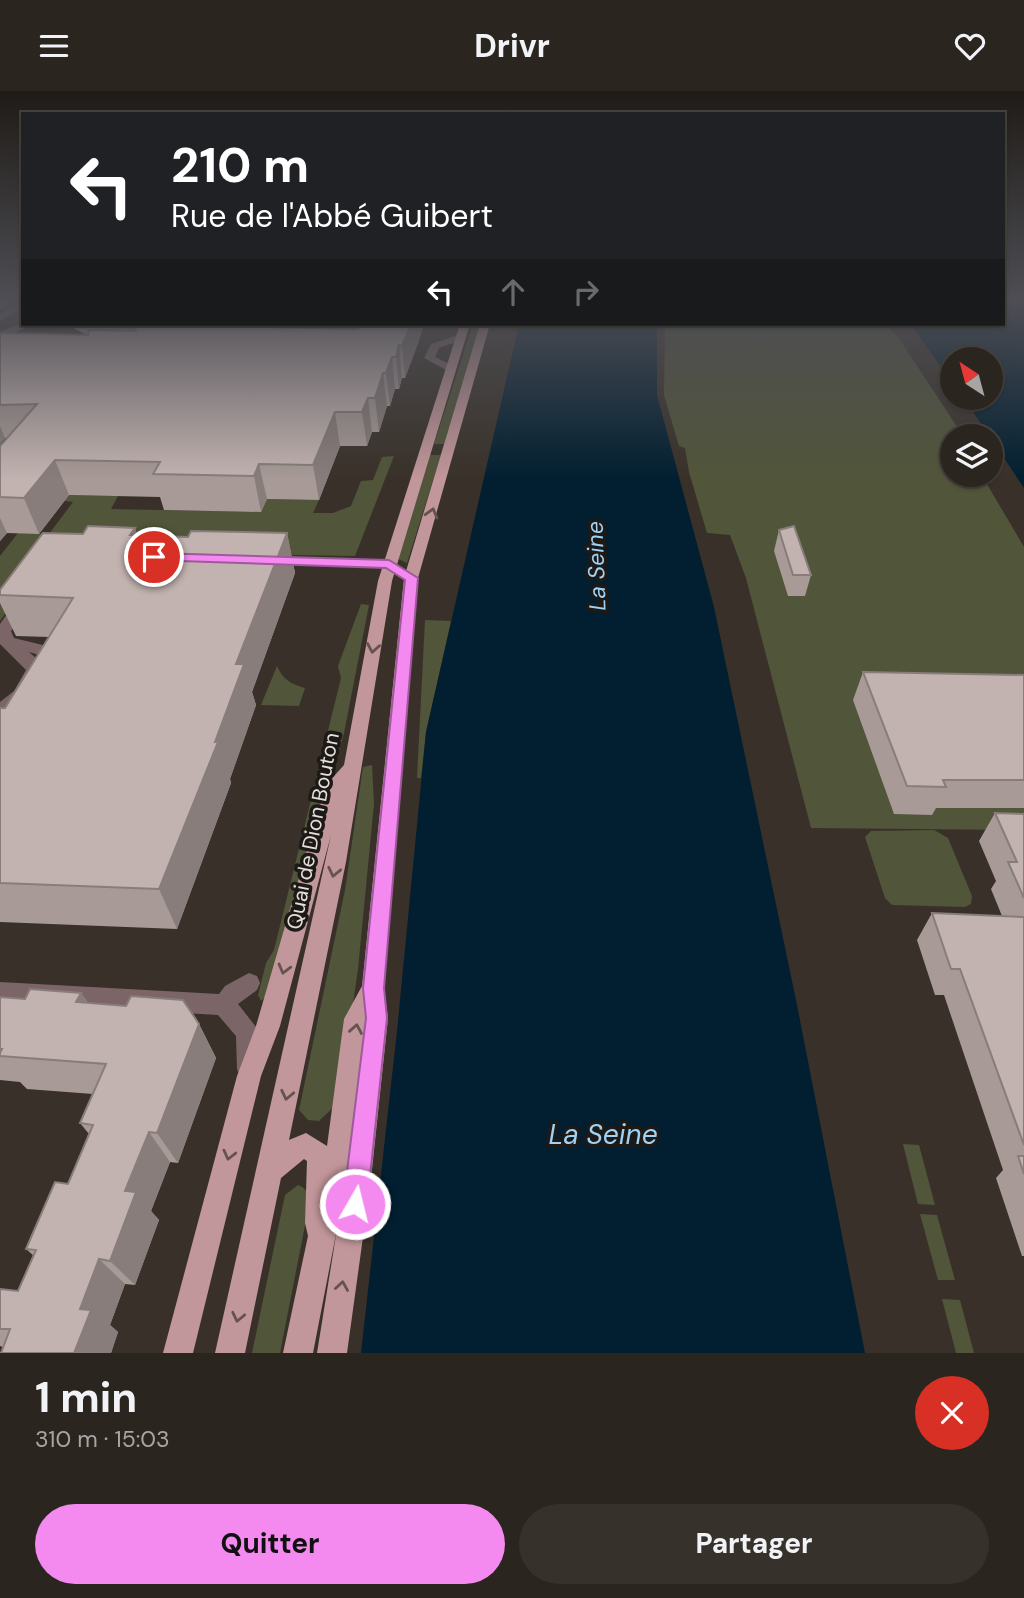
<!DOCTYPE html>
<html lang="fr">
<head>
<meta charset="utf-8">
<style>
  body { margin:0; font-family:"DM Sans",sans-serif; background:#37312c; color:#f1f3f6; height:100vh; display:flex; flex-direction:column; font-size:26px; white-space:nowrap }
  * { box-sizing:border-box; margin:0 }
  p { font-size:23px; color:#a6a5a4 }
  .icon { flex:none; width:38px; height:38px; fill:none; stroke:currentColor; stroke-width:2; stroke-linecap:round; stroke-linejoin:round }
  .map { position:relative; height:1262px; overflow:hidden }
  .panel { display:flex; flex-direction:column; background:#2b251f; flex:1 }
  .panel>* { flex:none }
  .guide { position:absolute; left:21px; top:21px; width:984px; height:214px; border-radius:0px; box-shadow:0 2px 5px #0004,0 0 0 2px #47423d; background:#202124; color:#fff; overflow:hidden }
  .needle { width:46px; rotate:324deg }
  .tools { position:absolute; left:940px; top:256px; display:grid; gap:14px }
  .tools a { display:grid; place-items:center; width:63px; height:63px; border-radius:50%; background:#2b251f; box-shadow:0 2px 5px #0004,0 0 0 2px #47423d; font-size:35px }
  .pin { position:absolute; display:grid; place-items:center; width:60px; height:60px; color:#fff; margin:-30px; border:4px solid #fff; border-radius:50%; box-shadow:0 2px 7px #0007 }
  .me { position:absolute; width:77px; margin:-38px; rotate:8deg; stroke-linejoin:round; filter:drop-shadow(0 0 5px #0008) }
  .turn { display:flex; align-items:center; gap:24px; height:147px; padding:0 35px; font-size:32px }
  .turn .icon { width:91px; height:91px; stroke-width:2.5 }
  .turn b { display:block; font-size:49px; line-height:60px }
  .lanes { display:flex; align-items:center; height:66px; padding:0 35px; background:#0003; justify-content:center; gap:35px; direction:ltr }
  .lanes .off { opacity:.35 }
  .round { display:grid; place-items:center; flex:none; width:74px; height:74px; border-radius:37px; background:#37312c }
  .head { display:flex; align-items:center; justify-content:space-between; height:119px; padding:0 35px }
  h1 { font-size:42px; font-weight:700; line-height:52px }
  .cta { display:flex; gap:14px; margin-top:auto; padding:14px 35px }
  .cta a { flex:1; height:80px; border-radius:42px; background:#f489f0; color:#111; font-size:28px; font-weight:700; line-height:80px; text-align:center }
  .cta a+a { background:#37312c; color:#f1f3f6 }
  header { display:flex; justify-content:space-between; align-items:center; height:91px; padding:0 35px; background:#2b251f; font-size:32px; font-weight:700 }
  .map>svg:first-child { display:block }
  .green { fill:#515539 }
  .water { fill:#011f31 }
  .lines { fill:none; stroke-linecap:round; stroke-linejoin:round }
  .minor { fill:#7b6567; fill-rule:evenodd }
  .major { fill:#c2979b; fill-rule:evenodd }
  .wall { fill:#a79a97 }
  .shaded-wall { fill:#887d7b }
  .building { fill:#c2b3b0; stroke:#887d7b; stroke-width:2 }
  .oneway { stroke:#675252 }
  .route { fill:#f489f0; stroke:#9f599c; stroke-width:2 }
  .labels { text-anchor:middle; stroke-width:7; stroke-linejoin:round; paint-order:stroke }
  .street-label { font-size:21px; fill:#e4dfda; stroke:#1d1916 }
  .water-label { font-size:23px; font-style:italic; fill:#9fd3f6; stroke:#1d1916 }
  .near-water-label { font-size:28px; font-style:italic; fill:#9fd3f6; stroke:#1d1916 }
</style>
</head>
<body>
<header><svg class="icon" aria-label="menu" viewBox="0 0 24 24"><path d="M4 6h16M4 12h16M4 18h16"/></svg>Drivr<svg class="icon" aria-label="heart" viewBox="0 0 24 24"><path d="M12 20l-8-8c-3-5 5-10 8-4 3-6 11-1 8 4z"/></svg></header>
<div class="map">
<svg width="1024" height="1262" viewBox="0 0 1024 1262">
  <rect width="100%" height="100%" fill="#393129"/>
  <path class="green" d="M473 233H480L444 353H434Z
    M665 233H886L900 249 963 345H952V383H981L1024 456V739L811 737 746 487 730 444 707 442 689 381 685 357 679 355 664 304Z
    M430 364H441L407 472 398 468Z
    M394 365 355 465 73 460 41 473 0 530V465L18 442 49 443 73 411 64 410 69 404 118 405 111 418 261 421 267 408 319 409 313 422H333L351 415 361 390 373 389 382 366Z
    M361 513 369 514 344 642 268 904 261 910 258 904 266 872 274 859 341 587 338 575Z
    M425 529 451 530 426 641 421 687H417Z
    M277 575C283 589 291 593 305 597L299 615 261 614Z
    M372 674 374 713 358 878 339 1011 319 1030 308 1029 299 1019 345 799 363 676Z
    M934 739 948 747 972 805 971 813 965 816 892 814 885 807 865 746 871 740Z
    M903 1053 919 1054 935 1114 918 1113Z
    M298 1094C308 1098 309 1104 309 1114L280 1262H252L285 1104Z
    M920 1123 937 1124 955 1189H938Z
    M942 1208 960 1209 974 1262H956Z"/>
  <path class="water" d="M1003 212H1024V397L963 306H990V268H952V291L910 233H1003Z
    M519 233H657V304L714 516 797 914 865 1262H361L397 940 426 641Z"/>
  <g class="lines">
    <path class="minor" d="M16 212H23V216L0 230V223Z
      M23 232 35 233 0 248V241Z
      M461 243 466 246 465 248 439 257 435 266 456 276V280H448L424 267 431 253Z
      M268 465 389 469 418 487 416 490H406L386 477 263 472 261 469 263 466Z
      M22 507 30 512 11 540 14 547 55 557 65 572 63 576H51L43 565 29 561 38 569 42 579 27 608 0 626V611L14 600 26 579 0 553V533L17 509Z
      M249 882 257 885 260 892 257 899 238 913 260 941 261 978 258 986 249 990 240 986 237 978 236 945 218 924 0 911V891L219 903 225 895Z"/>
    <path class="major" d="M460 233H470L392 490 346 771 289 1049 306 1042 327 1055 344 928 362 895 404 487 480 233H490L418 487 384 897 388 927 371 1088 347 1262H317L337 1138 313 1262H283L308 1145 305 1132 307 1070 304 1068 281 1087 245 1262H215L331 744 280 935 261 985 193 1262H163L237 985 256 935 326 694 344 674 378 490Z"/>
  </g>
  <path class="wall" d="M73 233H424L418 252 405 287H402L399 298H395L390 315H387L379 341H372L367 355H340L319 409 267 408 261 421 164 419 160 406 69 404 39 443 7 442 0 450V355L7 347H5L0 353V242L87 244 75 238Z
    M135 437 137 444 188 446 287 442 295 482 252 601 256 614 230 688 231 692 177 838 0 831V617H5L49 546 16 545 0 512V499L83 443Z
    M779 439 811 484 805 505H788L774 460Z
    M863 581 1024 584V717H936L932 724 894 723 853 609Z
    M995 722 1024 723V1165H1022L996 1087 1003 1079 944 904H935L917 849 932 822 1002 825 991 798 996 790 979 750Z
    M81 902 88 912 199 933 216 967 178 1072 170 1071 151 1120 159 1129 135 1194 125 1193 110 1234 118 1241 111 1262H1L3 1256 0 1255V1198L18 1200 34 1165 26 1158 68 1093 89 1043 80 1032 93 1003 27 998 20 991 0 989V906L25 908Z"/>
  <path class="shaded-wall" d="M0 212H11L0 219Z
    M305 233H331L333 244 309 256Z
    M411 233H424L418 252 405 287 402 255Z
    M399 254 402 287 399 298 396 266Z
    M392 266 395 298 390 315 386 282Z
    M383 282 387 315 379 341 375 307Z
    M368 307 372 341 367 355 362 321Z
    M335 321 340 355 319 409 313 374Z
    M0 335 5 347 0 353Z
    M55 369 69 404 39 443 24 407Z
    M259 373 267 408 261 421 254 385Z
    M0 427 7 442 0 450Z
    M135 437 148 476 130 444Z
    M287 442 295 482 252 601 256 614 230 688 231 692 177 838 159 798 215 651 236 573Z
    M81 902 103 936 76 911Z
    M199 933 216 967 178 1072 157 1042Z
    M149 1041 170 1071 151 1120 159 1129 135 1194 110 1170 125 1100Z
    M99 1168 125 1193 110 1234 118 1241 111 1262H74L80 1218Z"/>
  <path class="building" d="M121 233 357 238 364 233H411L402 255 399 254 396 266H392L386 282H383L375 307H368L362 321H335L313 374 259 373 254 385 153 383 160 371 55 369 24 407 0 406V355L37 313 0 314V242L88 244 89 239 137 240Z
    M88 435 135 437 130 444 188 446 191 440 287 442 236 573H244L215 651H218L159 798 0 792V617H5L73 507 0 504V499L43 442 83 443Z
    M794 435 811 484H793L779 439Z
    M863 581 1024 584V689H943L946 696 907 695Z
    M995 722 1024 723V807L1008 771H1017Z
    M932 822 1024 826V1054L960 878H951Z
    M30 898 81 902 76 911 126 915 131 905 183 909 199 933 157 1042 149 1041 125 1100 136 1101 110 1170 99 1168 80 1218 91 1219 74 1262H1L10 1238H0V1198L18 1200 36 1159 26 1158 55 1091 68 1093 93 1034 80 1032 106 973 0 965V962L2 958H0V906L25 908Z
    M1018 1065H1024V1083Z"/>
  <defs><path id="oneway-chevron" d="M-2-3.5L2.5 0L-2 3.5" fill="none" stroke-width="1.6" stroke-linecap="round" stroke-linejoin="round" transform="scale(1.75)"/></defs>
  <g class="oneway">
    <use href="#oneway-chevron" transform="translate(432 422) rotate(-74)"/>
    <use href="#oneway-chevron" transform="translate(373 557) rotate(100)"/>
    <use href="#oneway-chevron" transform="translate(334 781) rotate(102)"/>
    <use href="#oneway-chevron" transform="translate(284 878) rotate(105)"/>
    <use href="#oneway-chevron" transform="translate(356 938) rotate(-80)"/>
    <use href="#oneway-chevron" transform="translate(287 1004) rotate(102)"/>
    <use href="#oneway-chevron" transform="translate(229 1064) rotate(104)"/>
    <use href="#oneway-chevron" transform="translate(342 1195) rotate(-81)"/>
    <use href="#oneway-chevron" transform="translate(238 1226) rotate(102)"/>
  </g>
  <linearGradient id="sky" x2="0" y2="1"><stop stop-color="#1f1b17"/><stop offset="0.54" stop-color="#4e4e54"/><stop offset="1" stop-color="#4e4e54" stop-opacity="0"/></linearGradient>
  <rect width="1024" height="389" fill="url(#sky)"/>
  <path class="route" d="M154 462 389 469 418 487 384 897 387 927 367 1113 363 1122 355 1125 346 1122 343 1113 366 927 363 897 405 489 386 477 149 469 147 466Z"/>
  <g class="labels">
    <g class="street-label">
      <text transform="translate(313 740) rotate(-79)" y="7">Quai de Dion Bouton</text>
    </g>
    <g class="water-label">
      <text transform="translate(596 475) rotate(-92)" y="8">La Seine</text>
    </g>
    <g class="near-water-label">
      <text x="603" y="1053">La Seine</text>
    </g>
  </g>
</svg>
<div class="tools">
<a><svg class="needle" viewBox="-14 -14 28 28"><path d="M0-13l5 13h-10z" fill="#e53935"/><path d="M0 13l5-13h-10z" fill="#a6a5a4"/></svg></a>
<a><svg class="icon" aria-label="layers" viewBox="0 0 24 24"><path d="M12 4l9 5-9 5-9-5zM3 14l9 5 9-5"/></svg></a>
</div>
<div class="pin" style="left:154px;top:466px;background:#d93025"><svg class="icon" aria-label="arrive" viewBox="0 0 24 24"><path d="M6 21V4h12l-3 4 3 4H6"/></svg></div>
<svg class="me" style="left:355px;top:1113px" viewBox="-20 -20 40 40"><circle r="17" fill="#f489f0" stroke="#fff" stroke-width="3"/><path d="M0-11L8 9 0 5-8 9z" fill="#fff"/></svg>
<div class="guide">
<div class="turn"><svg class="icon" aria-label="left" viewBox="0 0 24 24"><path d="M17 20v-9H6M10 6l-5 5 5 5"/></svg><div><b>210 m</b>Rue de l'Abbé Guibert</div></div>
<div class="lanes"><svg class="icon" aria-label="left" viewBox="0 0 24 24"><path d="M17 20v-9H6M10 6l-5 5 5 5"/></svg><svg class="icon off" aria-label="ahead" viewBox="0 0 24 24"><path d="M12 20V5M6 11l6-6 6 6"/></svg><svg class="icon off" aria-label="right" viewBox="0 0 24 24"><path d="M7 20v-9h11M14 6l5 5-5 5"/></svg></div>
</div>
</div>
<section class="panel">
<div class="head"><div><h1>1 min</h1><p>310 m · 15:03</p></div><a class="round" style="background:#d93025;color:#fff"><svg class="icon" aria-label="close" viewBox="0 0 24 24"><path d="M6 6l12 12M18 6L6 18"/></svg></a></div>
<div class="cta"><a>Quitter</a><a>Partager</a></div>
</section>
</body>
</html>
